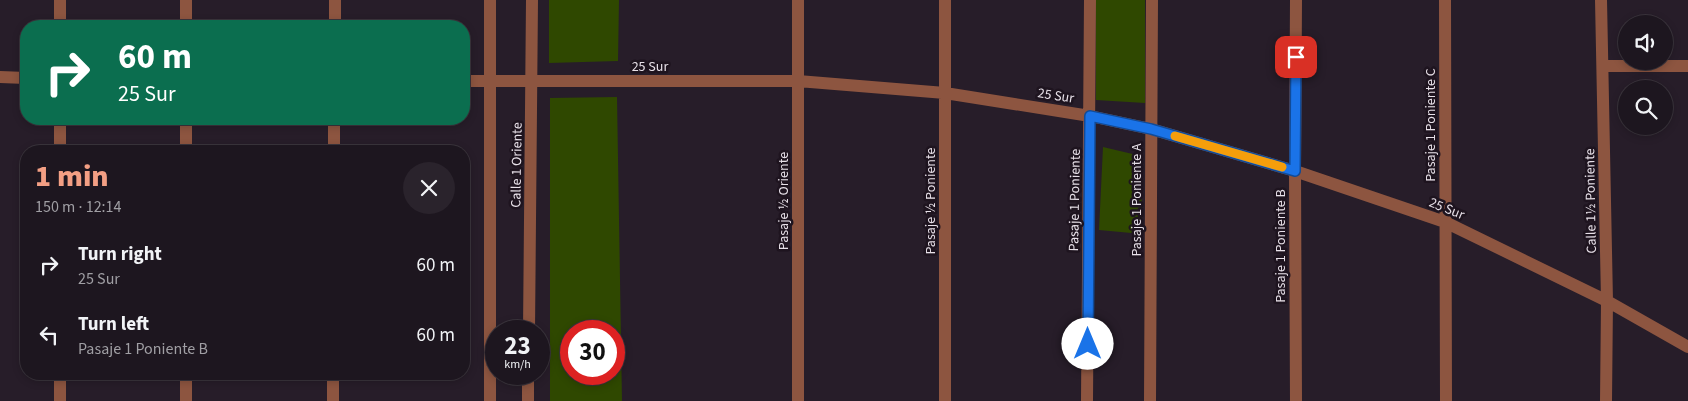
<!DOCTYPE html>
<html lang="en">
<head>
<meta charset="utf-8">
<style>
  body { margin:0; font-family:"Source Sans 3",sans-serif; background:#2a232c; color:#f1f3f6; height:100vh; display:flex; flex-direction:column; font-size:19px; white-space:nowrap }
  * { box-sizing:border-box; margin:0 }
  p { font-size:16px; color:#a09fa4 }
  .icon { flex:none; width:28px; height:28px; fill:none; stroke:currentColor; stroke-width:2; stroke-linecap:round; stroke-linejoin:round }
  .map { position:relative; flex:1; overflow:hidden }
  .drawer { position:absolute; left:20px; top:145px; width:450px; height:235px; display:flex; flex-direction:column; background:#1d161f; border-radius:20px; box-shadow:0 2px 8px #0003,0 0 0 1px #3b353d }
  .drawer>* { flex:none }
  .hud { position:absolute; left:20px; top:20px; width:450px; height:105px; border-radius:20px; box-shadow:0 2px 8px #0003,0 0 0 1px #3b353d; background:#0b6e4f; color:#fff; overflow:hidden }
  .fabs { position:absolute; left:1618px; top:15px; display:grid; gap:10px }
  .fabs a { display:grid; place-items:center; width:55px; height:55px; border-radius:50%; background:#1d161f; box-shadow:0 2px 8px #0003,0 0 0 1px #3b353d; font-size:25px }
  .speed { position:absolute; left:485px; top:320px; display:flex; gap:10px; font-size:25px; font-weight:700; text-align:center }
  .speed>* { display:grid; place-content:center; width:65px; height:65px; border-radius:50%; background:#1d161f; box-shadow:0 2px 8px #0003,0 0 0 1px #3b353d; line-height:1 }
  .speed small { font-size:12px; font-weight:400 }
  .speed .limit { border:8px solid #d22; background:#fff; color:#111 }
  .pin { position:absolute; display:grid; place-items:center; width:42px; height:42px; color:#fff; margin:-21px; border-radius:10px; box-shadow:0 2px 8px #0006 }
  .me { position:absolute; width:55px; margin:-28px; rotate:0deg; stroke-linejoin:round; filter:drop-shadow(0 0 4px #0008) }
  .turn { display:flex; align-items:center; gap:18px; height:105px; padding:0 15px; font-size:22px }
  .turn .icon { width:65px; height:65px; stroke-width:2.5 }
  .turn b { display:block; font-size:35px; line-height:42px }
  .round { display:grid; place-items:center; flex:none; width:52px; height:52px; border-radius:26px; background:#2a232c }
  .headline { display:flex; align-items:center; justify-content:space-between; height:85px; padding:0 15px }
  h1 { font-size:30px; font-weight:800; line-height:38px; color:#f39f84 }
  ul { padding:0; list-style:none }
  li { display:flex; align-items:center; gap:15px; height:70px; padding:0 15px }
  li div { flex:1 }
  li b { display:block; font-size:19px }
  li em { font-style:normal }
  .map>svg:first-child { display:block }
  .green { fill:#2f4800; fill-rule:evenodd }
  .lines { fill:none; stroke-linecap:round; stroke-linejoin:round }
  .minor { stroke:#8d5540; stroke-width:12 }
  .route-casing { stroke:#114b97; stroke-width:12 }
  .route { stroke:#1a73e8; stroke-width:9 }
  .slow { stroke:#f59e0b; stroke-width:9 }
  .labels { text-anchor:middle; stroke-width:5; stroke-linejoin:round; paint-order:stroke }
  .street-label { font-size:14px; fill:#e8e1e9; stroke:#1e141f }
</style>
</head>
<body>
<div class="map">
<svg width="1688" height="401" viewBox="0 0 1688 401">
  <rect width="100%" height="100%" fill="#271d29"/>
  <path class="green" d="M549 0H619L618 61 549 63Z
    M1096 0H1145V103L1096 100Z
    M617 97 622 401H550V98ZM614 331V374H571V331Z
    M1103 147 1141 156 1142 234 1099 230Z"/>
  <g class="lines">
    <path class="minor" d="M60 0V26
      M945 0V401
      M1445 0 1446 401
      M1601 0 1607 301 1606 401
      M186 26V0
      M335 26V0
      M1603 66H1688
      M0 77 26 78
      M464 81H798L945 93 1090 116 1151 129 1295 171 1445 222 1607 301 1688 347
      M60 151V119
      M186 151V119
      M334 151V119
      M529 331 532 0
      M60 401V374
      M186 401V374
      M333 401V374
      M490 401V0
      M528 401V374
      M798 401V0
      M1087 401 1090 0
      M1150 401 1152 0
      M1296 401 1295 171 1296 0"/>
  </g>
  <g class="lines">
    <defs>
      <path id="route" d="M1088 344 1090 116 1151 129 1295 171 1296 57"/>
    </defs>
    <use href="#route" class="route-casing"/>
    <use href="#route" class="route"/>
    <path class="slow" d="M1175 136 1282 167"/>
  </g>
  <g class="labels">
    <g class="street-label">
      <text x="650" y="71">25 Sur</text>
      <text transform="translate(1056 95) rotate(9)" y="5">25 Sur</text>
      <text transform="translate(1430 125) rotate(-90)" y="5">Pasaje 1 Poniente C</text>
      <text transform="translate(516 165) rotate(-89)" y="5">Calle 1 Oriente</text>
      <text transform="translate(1074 200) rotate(-89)" y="5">Pasaje 1 Poniente</text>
      <text transform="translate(1136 200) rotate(-90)" y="5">Pasaje 1 Poniente A</text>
      <text transform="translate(783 201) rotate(-90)" y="5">Pasaje ½ Oriente</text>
      <text transform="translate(930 201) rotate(-90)" y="5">Pasaje ½ Poniente</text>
      <text transform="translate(1590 201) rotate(-91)" y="5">Calle 1½ Poniente</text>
      <text transform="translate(1447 208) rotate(22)" y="5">25 Sur</text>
      <text transform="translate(1280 246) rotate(-90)" y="5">Pasaje 1 Poniente B</text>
    </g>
  </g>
</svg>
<div class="fabs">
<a><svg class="icon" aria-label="sound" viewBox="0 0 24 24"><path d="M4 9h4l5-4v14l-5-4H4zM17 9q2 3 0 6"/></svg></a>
<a><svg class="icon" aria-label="search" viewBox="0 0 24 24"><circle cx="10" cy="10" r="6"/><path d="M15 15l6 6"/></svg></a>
</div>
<div class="speed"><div>23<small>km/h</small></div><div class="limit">30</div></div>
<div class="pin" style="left:1296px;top:57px;background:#d93025"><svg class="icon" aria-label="arrive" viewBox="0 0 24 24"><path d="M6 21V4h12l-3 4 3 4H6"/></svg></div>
<svg class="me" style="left:1088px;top:344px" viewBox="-20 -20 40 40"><circle r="19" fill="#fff"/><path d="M0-13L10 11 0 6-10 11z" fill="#1a73e8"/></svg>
<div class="hud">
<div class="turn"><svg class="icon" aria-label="right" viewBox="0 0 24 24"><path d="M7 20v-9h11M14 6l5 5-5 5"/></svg><div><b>60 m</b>25 Sur</div></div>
</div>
<section class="drawer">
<div class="headline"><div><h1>1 min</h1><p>150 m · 12:14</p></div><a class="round"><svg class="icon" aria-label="close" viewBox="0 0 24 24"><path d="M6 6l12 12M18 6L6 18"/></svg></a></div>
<ul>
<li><svg class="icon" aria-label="right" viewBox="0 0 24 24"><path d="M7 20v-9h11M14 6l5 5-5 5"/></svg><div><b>Turn right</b><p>25 Sur</p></div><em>60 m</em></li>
<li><svg class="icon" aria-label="left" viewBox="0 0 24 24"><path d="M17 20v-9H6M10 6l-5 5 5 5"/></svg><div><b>Turn left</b><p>Pasaje 1 Poniente B</p></div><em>60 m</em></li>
</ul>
</section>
</div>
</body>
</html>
